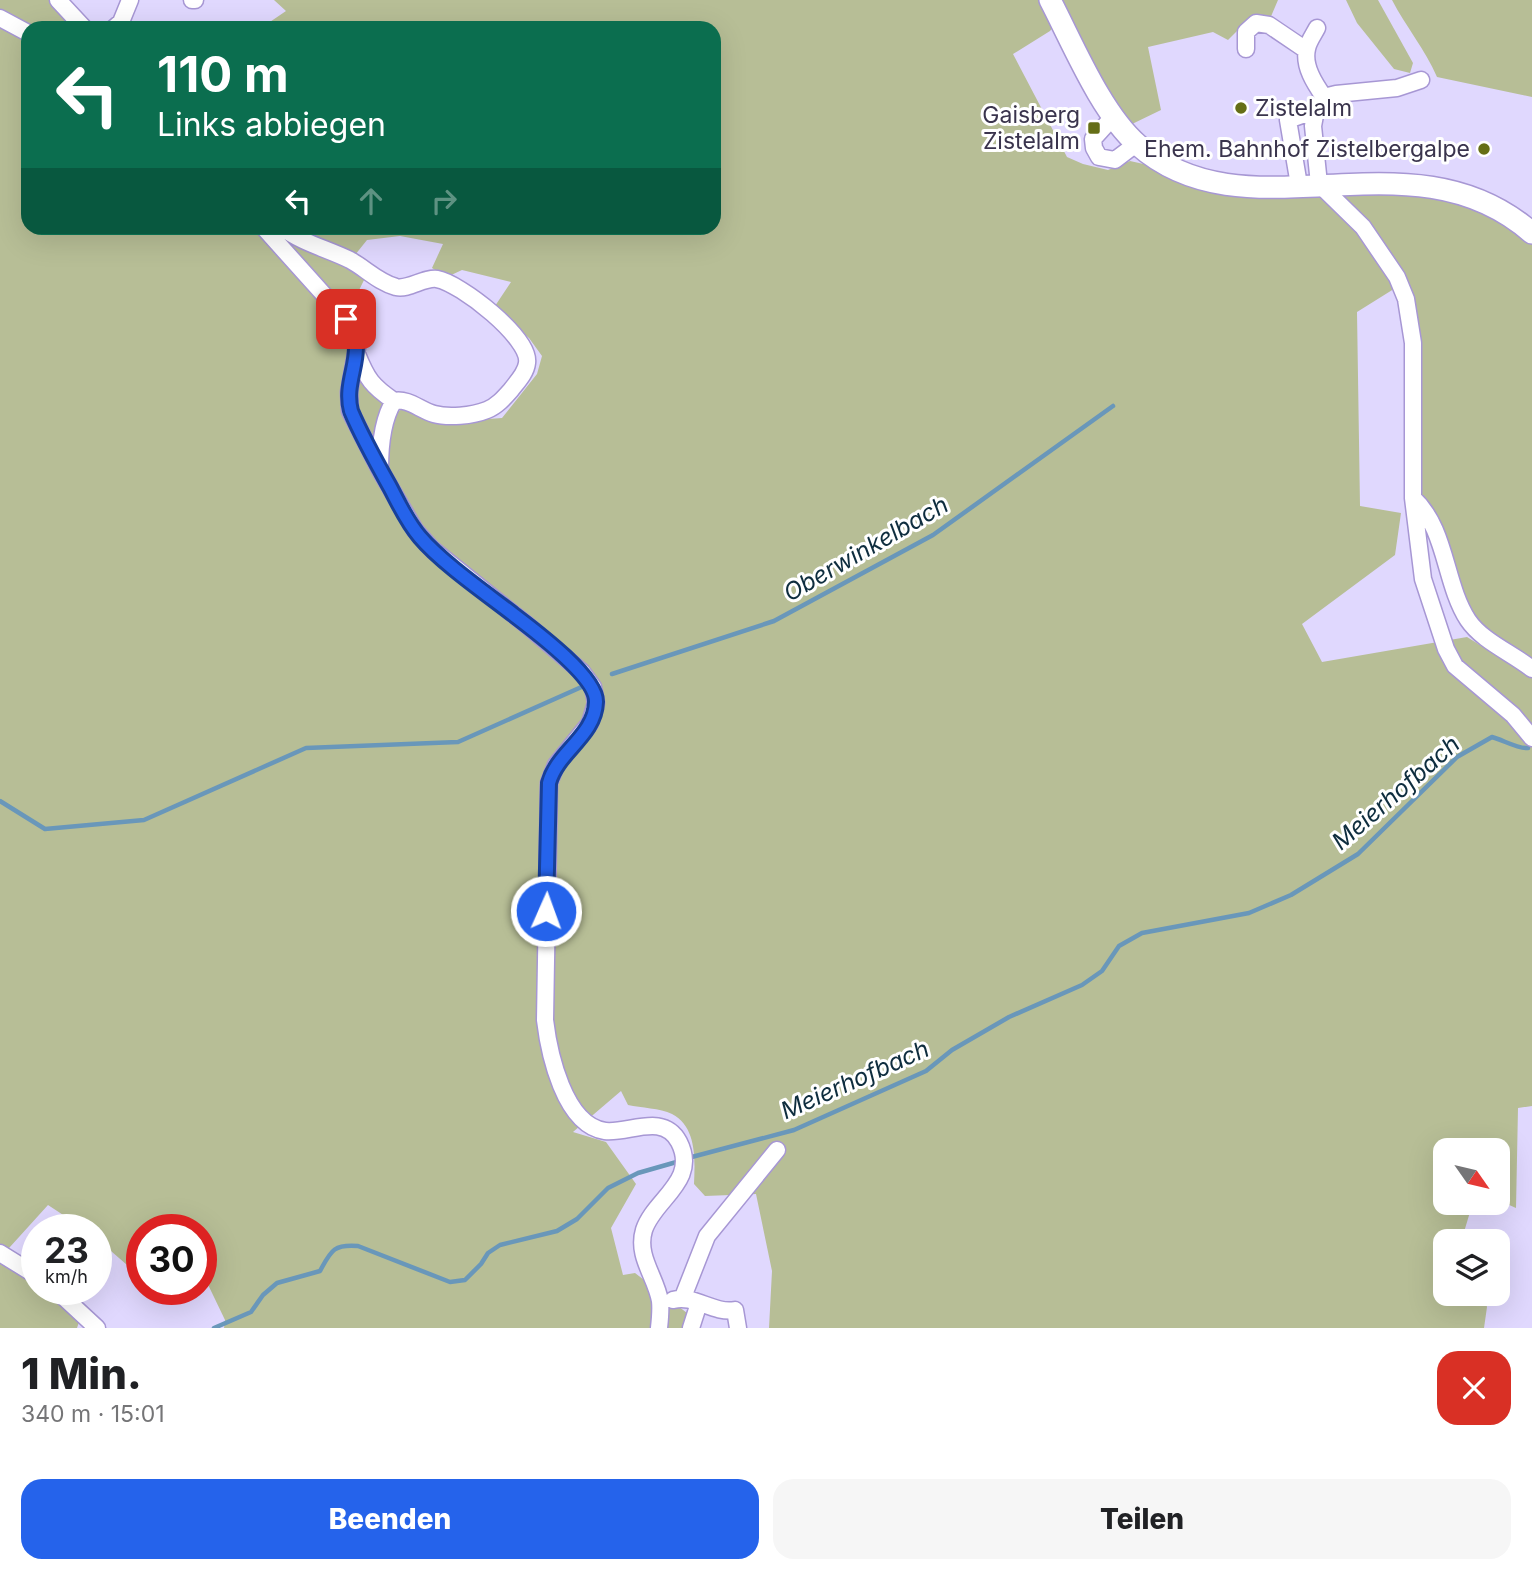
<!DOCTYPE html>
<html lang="de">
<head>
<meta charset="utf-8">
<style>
  body { margin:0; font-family:Inter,sans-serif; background:#f6f6f6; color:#202124; height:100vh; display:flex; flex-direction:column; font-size:26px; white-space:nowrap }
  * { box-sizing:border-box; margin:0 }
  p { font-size:23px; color:#757577 }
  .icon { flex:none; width:38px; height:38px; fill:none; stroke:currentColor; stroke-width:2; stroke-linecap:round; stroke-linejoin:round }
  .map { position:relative; height:1328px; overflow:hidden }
  .sheet { display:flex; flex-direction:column; background:#fff; flex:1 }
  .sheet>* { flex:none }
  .guide { position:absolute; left:21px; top:21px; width:700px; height:214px; border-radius:21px; box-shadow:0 7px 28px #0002; background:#0b6e4f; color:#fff; overflow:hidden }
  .needle { width:46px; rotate:124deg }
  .controls { position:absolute; left:1433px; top:1138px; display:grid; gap:14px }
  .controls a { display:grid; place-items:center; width:77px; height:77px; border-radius:14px; background:#fff; box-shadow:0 7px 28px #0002; font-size:35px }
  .speed { position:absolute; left:21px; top:1214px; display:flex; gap:14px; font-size:35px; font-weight:700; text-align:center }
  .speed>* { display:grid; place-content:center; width:91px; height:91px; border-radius:50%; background:#fff; box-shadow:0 7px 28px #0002; line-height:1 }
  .speed small { font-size:18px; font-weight:400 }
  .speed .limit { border:10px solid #d22; background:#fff; color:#111 }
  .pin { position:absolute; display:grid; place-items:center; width:60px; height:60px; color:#fff; margin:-30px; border-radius:14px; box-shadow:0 4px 10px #0006 }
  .me { position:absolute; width:77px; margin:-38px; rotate:2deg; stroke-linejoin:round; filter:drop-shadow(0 0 5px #0008) }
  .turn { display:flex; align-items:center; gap:24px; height:147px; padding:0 21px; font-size:32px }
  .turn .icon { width:91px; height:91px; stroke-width:2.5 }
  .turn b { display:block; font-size:49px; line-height:60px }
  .lanes { display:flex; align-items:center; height:66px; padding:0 21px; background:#0003; justify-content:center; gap:35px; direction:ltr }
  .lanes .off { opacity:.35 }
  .round { display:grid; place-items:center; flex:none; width:74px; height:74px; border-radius:21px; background:#f6f6f6 }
  .summary { display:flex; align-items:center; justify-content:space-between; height:119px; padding:0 21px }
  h1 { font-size:42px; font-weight:800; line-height:52px }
  .cta { display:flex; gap:14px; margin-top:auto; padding:14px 21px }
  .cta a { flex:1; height:80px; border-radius:21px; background:#2563eb; color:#fff; font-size:28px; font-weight:800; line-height:80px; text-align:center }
  .cta a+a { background:#f6f6f6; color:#202124 }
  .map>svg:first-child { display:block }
  .green { fill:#b7be96; fill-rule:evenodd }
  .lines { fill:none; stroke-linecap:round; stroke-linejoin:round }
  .stream { stroke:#6997ba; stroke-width:4.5 }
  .minor-casing { stroke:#a797d4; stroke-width:19 }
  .major-casing { stroke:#a797d4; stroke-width:24 }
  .minor { stroke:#fff; stroke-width:16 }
  .major { stroke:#fff; stroke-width:21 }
  .route-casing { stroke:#184099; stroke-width:18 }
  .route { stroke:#2563eb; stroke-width:12 }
  .poi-dot { fill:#656e16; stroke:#fff; stroke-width:2.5 }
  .labels { text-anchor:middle; stroke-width:6; stroke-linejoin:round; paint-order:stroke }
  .poi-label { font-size:23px; fill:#3a344d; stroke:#fff; text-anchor:end }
  .water-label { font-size:24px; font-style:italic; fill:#0e2d3e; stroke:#fff }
</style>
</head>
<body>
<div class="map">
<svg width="1532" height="1328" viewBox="0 0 1532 1328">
  <rect width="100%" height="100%" fill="#e0d8fe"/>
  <path class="green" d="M0 0H49L76 28H28V228H714V28H261L286 11 274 0H1044L1056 24 1050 31 1013 54 1067 157 1083 164 1108 170 1130 161 1148 165 1171 177 1453 197 1532 241V1106L1518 1108 1516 1208 1498 1200V1150H1446V1202H1473L1464 1232 1467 1241H1446V1293H1483L1487 1307 1484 1328H769L772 1271 756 1194 705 1196 694 1184C695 1160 697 1127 672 1114 660 1108 641 1108 628 1105L621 1091 573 1132 606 1142 636 1184 611 1228 623 1275 635 1273 687 1313 685 1328H224L225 1320 201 1270V1230H142V1278L96 1238V1230H86L48 1205 0 1258ZM400 236 443 244 432 268 447 277 462 270 511 282 493 309 529 338 542 356 537 374 502 418 446 422 406 407 395 413 377 476 349 424 340 398 350 348 342 325 365 278 347 265 367 240ZM1405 282 1417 492 1479 629 1522 658 1517 668 1467 637 1322 662 1302 624 1395 555 1401 513 1360 506 1357 312Z
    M1058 0H1278L1269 21 1244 24 1228 40 1213 32 1148 47 1161 110 1130 125 1110 97Z
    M1346 0H1378L1413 63 1410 73 1394 69 1357 23Z
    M1392 0H1532V97L1437 77C1425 49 1406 27 1392 0Z
    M358 371 384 402 375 449 356 411Z
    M0 1260 37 1284V1290L49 1292 80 1319 77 1328H0Z"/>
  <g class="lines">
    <path class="stream" d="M612 674 774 621 933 535 1113 406
      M0 801 45 829 144 820 306 748 458 742 586 685
      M688 1158 794 1130 926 1071 952 1050 1009 1017 1082 985 1102 971 1119 946 1142 933 1249 913 1291 895 1358 854 1457 757 1492 737C1503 740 1518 749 1528 748
      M214 1328 251 1312 263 1295 277 1283 320 1271C331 1251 333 1244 358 1246L450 1282 465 1280 481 1264 488 1253 500 1245 557 1231 577 1219 608 1188 638 1173 680 1161"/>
    <defs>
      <path id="minor" d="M58 0 84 28
        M192 0H195
        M0 18 28 33
        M114 28 121 22 130 0
        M1317 28C1314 34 1308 42 1307 49 1303 66 1315 84 1324 97
        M1246 49V32L1256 23 1269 25 1306 50
        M1421 80 1397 88 1336 94 1324 97 1316 110 1313 126 1319 184 1363 227 1397 277 1406 299 1413 343V498C1447 529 1444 583 1468 620 1482 641 1512 653 1532 669
        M1113 117 1093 139 1094 148 1099 157 1115 160 1136 144
        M1299 185 1288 120 1316 110
        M264 228 352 326 357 348 349 392 350 411 380 470 415 530 432 549 527 625 582 672 593 687 596 703 590 723 556 765 549 783 545 1020C549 1053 564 1125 605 1131 629 1134 663 1112 679 1142 699 1181 654 1199 644 1230 636 1256 656 1277 660 1301 661 1310 660 1319 659 1328
        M283 228C302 243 328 249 350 260 365 268 378 282 396 287 409 290 424 277 437 279 460 283 531 338 527 363 526 373 517 382 511 390 504 398 497 406 487 410 472 416 448 418 434 414 420 410 408 398 394 401 382 420 380 447 380 469
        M357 354C367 379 372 386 394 401
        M1413 498 1423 579 1446 649 1455 666 1513 715 1532 738
        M0 1253 37 1276
        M56 1290 97 1328
        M683 1297 707 1236 777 1150
        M673 1300C694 1294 713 1314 735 1310L738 1328
        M691 1328 699 1303"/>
      <path id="major" d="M1050 0C1073 44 1101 113 1138 145 1248 242 1410 126 1532 233"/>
    </defs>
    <use href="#minor" class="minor-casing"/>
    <use href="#major" class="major-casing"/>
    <use href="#minor" class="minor"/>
    <use href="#major" class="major"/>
  </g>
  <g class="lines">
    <defs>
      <path id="route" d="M346 319C370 352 342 377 351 411 362 437 376 462 390 487 399 504 407 522 420 537 442 563 487 594 514 615 535 631 597 677 596 702 595 736 557 752 549 783L546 911"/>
    </defs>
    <use href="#route" class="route-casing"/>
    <use href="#route" class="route"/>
  </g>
  <g class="poi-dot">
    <circle cx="1241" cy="108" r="7"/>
    <rect x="1087" y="121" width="14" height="14" rx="3.5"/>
    <circle cx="1484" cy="149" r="7"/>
  </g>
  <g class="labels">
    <g class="poi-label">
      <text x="1255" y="116" text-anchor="start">Zistelalm</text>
      <text x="1080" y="123">Gaisberg<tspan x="1080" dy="26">Zistelalm</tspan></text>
      <text x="1470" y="157">Ehem. Bahnhof Zistelbergalpe</text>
    </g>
    <g class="water-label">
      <text transform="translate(866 549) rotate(-30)" y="8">Oberwinkelbach</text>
      <text transform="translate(1396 793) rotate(-41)" y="8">Meierhofbach</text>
      <text transform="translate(855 1080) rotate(-24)" y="8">Meierhofbach</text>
    </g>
  </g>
</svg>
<div class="controls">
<a><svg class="needle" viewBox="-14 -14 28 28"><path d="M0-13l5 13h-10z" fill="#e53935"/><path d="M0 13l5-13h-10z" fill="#757577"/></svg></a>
<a><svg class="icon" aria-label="layers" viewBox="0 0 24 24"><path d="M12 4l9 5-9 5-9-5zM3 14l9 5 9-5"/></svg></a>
</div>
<div class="speed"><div>23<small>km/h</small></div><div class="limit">30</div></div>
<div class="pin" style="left:346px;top:319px;background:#d93025"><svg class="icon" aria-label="arrive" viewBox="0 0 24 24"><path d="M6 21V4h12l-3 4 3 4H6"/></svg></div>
<svg class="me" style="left:546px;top:911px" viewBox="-20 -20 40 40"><circle r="17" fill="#2563eb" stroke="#fff" stroke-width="3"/><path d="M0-11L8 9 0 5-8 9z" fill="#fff"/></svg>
<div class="guide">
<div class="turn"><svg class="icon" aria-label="left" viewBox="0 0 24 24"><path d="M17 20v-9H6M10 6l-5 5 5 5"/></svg><div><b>110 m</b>Links abbiegen</div></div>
<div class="lanes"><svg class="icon" aria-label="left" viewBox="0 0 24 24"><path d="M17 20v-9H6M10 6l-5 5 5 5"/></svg><svg class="icon off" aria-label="ahead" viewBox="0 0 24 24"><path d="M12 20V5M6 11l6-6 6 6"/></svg><svg class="icon off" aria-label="right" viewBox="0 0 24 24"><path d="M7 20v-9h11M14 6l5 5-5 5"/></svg></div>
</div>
</div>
<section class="sheet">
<div class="summary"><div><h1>1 Min.</h1><p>340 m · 15:01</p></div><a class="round" style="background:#d93025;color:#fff"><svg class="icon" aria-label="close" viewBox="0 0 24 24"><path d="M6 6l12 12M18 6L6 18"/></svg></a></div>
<div class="cta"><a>Beenden</a><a>Teilen</a></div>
</section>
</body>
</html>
